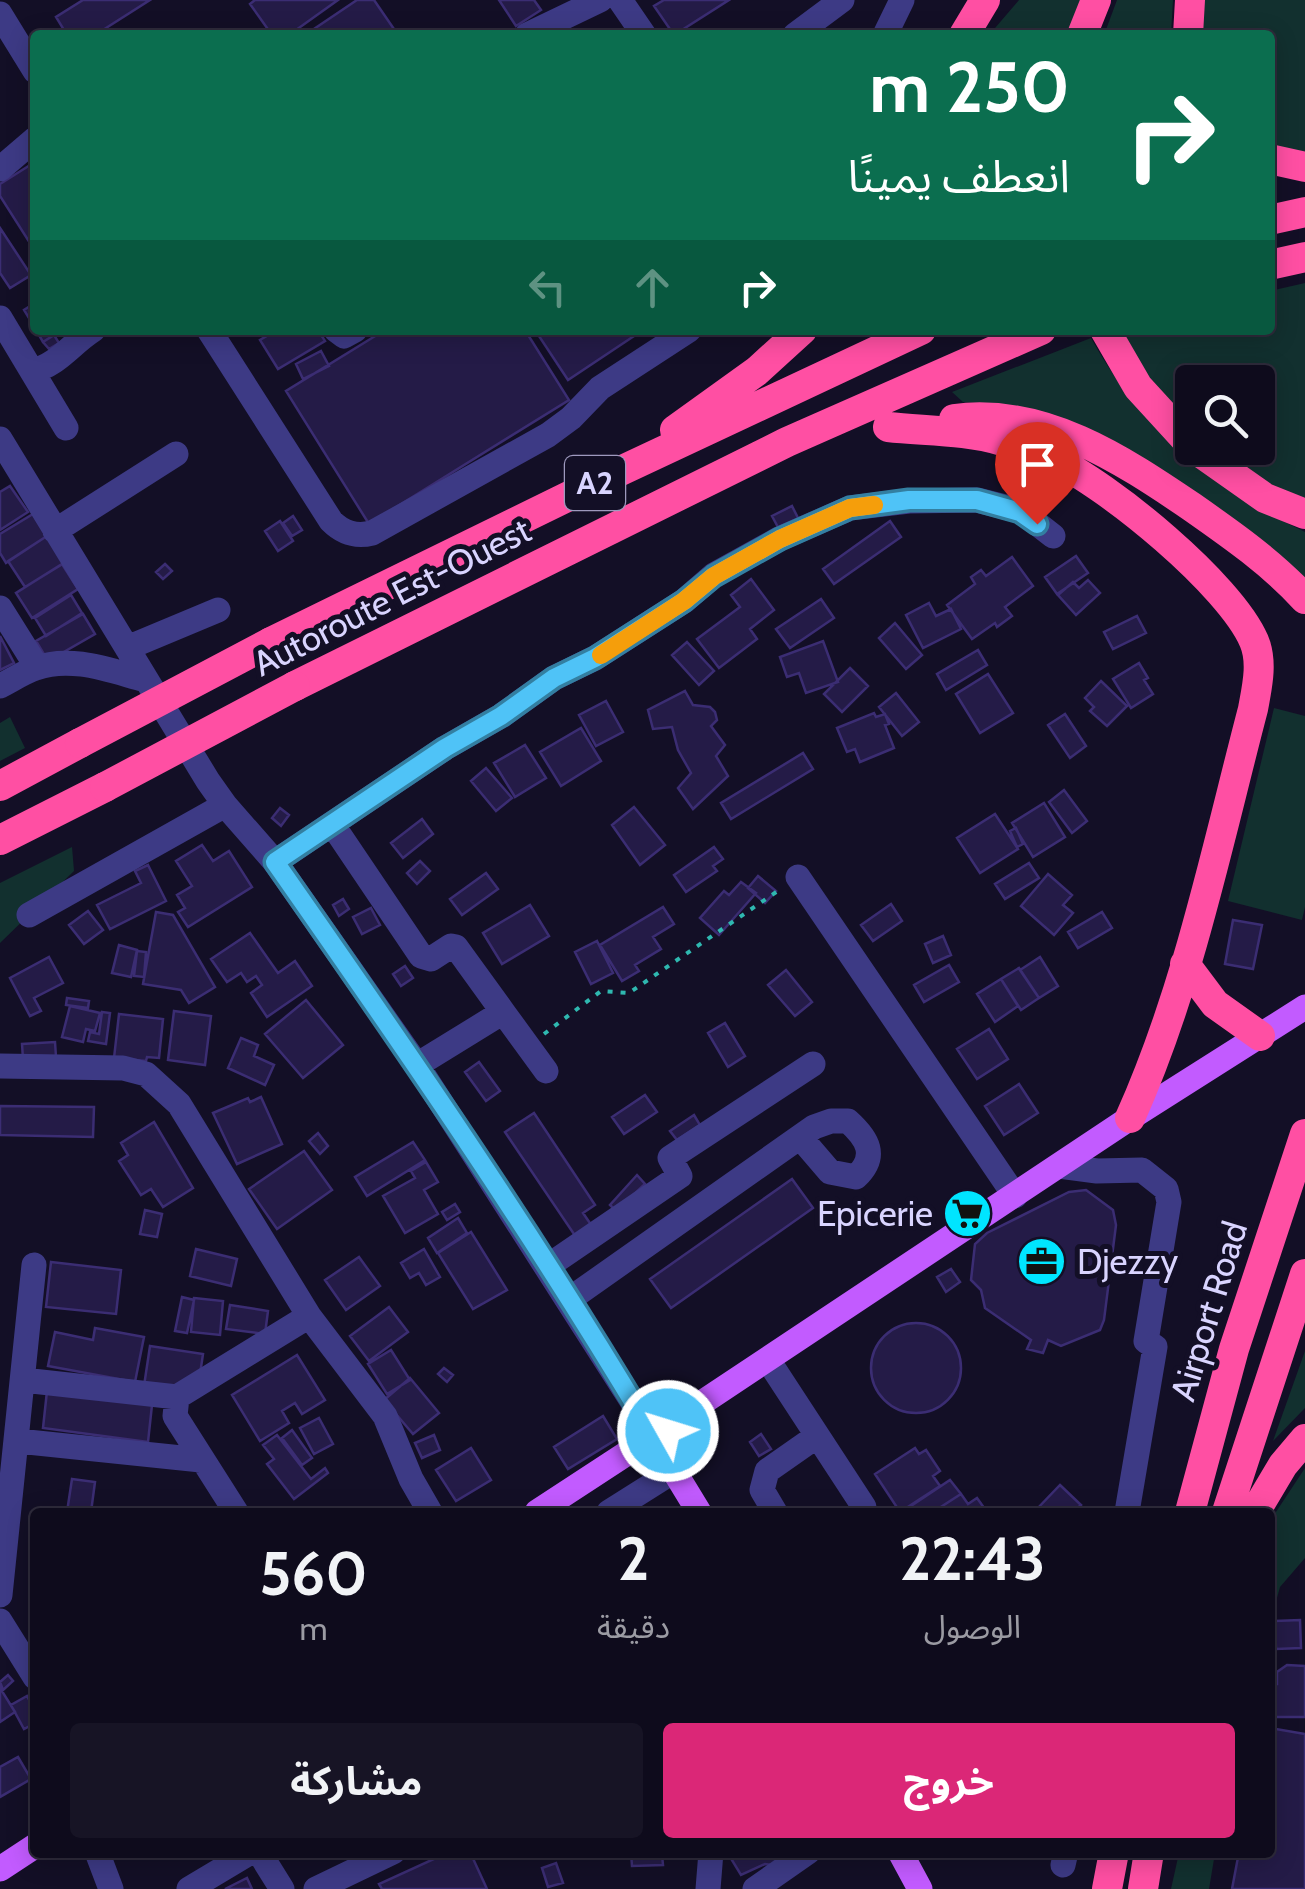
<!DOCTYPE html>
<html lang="ar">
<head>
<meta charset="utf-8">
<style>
  body { margin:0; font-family:Cabin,"Noto Sans Arabic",sans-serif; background:#171425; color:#f1f3f6; direction:rtl; height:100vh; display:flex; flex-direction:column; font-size:38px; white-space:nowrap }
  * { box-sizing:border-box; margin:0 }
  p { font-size:32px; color:#9b9ba3 }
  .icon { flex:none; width:55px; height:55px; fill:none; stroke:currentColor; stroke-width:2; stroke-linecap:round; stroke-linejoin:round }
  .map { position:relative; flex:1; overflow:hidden; direction:ltr }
  .side { position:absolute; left:30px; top:1508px; width:1245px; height:350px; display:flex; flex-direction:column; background:#0e0b1c; border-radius:10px; box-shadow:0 5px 25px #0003,0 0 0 2px #2e2b3b; direction:rtl }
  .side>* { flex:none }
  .top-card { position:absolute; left:30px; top:30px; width:1245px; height:305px; border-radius:10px; box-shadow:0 5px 25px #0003,0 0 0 2px #2e2b3b; direction:rtl; background:#0b6e4f; color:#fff; overflow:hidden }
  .controls { position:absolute; left:1175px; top:365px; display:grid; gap:20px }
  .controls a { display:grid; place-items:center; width:100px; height:100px; border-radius:10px; background:#0e0b1c; box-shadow:0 5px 25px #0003,0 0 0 2px #2e2b3b; font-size:50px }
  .pin { position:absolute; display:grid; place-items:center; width:85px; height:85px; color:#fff; margin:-102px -42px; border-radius:50% 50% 50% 0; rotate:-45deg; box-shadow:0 0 10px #0007 }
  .pin .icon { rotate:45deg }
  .me { position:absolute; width:110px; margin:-55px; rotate:309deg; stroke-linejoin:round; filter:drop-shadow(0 0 8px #0008) }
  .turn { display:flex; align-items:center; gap:35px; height:210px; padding:0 40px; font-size:45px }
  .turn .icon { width:130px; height:130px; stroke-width:2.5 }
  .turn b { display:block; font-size:70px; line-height:85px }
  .lanes { display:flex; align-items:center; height:95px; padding:0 40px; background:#0003; justify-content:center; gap:50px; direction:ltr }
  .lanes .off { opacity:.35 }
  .eta { display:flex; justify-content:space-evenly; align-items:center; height:170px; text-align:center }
  .eta b { font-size:60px; font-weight:700; line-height:70px }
  .cta { display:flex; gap:20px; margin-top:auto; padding:20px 40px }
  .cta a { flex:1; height:115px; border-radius:10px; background:#db2777; color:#fff; font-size:40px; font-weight:700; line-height:115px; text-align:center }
  .cta a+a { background:#171425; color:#f1f3f6 }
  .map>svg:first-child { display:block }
  .green { fill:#12302f }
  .building { fill:#241b47; stroke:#3b2d73; stroke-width:2.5 }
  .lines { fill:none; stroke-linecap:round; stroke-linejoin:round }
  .path { stroke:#2fb8b0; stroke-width:4; stroke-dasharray:5 8; stroke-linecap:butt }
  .minor { stroke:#3d3a85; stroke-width:25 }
  .major { stroke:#c25bff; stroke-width:25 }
  .highway { stroke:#ff4fa3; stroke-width:30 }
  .highway-bridge { stroke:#ff4fa3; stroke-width:30 }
  .route-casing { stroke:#337fa1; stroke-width:25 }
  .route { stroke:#4fc3f7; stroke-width:18 }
  .slow { stroke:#f59e0b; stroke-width:18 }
  .labels { text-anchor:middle; stroke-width:10; stroke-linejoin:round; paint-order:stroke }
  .shield { fill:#130f26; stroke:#9e99be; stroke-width:2.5 }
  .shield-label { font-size:32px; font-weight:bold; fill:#d9d4ff }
  .street-label { font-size:35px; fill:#d9d4ff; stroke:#130f26 }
  .poi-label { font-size:35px; fill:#d9d4ff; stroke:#130f26; text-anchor:end }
</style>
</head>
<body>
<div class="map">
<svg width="1305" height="1889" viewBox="0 0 1305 1889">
  <rect width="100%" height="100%" fill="#130f26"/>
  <path class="green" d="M1019 0H1092L1077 35H989Z
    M1117 0H1173L1171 35H1104Z
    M1202 0H1305V161L1270 147V35H1199Z
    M1305 283V504L1266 484 1211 448H1258V382H1192V430L1146 375 1122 330H1270V291Z
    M1091 338C1143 431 1209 487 1305 532V585L1014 406 963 402 952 392Z
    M1274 708 1305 716V907L1302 920 1228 901Z
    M10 717 25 748 0 761V723Z
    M72 847 74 871 0 943V883Z
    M1305 1351V1408L1273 1441Z
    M1305 1468V1558L1280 1587 1270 1623V1521Z
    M1179 1853H1215L1209 1889H1171Z"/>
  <path class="building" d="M83 0H150L95 35H67L56 17Z
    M255 0H338L289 35H272L250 4Z
    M357 0H374L396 32 392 35H305Z
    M499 0H534L541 10 516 26Z
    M664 0H729L674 35 654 6Z
    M35 162V251L0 196V184Z
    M0 228 31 275 10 288 0 273Z
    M35 303V328L24 310Z
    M36 330H62L43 342Z
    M277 330H318L325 341 278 369 260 340Z
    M385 330H525L569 400 369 524 286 391Z
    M535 330H643L568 380Z
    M54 335 59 343 49 349 43 342Z
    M321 351 329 366 303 379 296 364Z
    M10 486 28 512 0 530V492Z
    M792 506 800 522 780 531 772 516Z
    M33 514 47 536 6 563 0 553V534Z
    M293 516 302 530 292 536 283 523Z
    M280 521 293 541 278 551 265 531Z
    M890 521 901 537 834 584 823 569Z
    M47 536 64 563 25 587 8 561Z
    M1076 556 1088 573 1057 594 1045 577Z
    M1012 557 1033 586 1005 607 1012 616 997 627 995 623 972 639 947 605 975 584 971 577 981 570 986 576Z
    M62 564 78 589 32 618 16 593Z
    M165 564 172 571 163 579 156 572Z
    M751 579 774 610 750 629 757 639 719 668 697 639 740 607 731 595Z
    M1088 580 1100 593 1076 615 1058 595 1073 582 1079 588Z
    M71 595 82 613 46 636 35 618Z
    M821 599 834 618 790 648 776 629Z
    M929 603 936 616 951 609 961 629 923 648 906 615Z
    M83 614 95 634 48 661 36 641Z
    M1137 616 1146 633 1113 649 1104 632Z
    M895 623 922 655 906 669 879 638Z
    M0 636 14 663 0 670Z
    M823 641 838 682 806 693 799 673 787 677 780 657Z
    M687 642 714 671 699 685 672 655Z
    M978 650 987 665 946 690 937 674Z
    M1139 663 1148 678 1144 680 1153 694 1131 708 1113 679Z
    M850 668 868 686 842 712 824 694Z
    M988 674 1013 713 980 733 956 694Z
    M1101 681 1127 706 1107 726 1090 711 1094 707 1085 698Z
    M685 691 693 705 710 707 715 712 717 720 711 726 725 745 716 756 728 776 693 809 678 788 691 773 678 750 672 727 653 729 648 710Z
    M896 693 919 722 902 736 879 707Z
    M606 701 623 732 596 746 579 715Z
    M874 713 876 717 885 714 889 724 885 725 894 748 860 762 855 749 847 752 837 728Z
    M1065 714 1086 746 1070 758 1048 725Z
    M581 728 601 761 561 786 540 752Z
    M525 745 546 778 515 797 494 763Z
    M803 753 813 769 731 819 721 803Z
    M486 768 512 798 496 811 471 781Z
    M1064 790 1087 821 1072 833 1049 802Z
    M1044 803 1065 837 1033 857 1012 823Z
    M634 807 665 845 640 865 612 825Z
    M280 808 289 815 281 826 272 818Z
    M995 814 1018 849 980 873 957 838Z
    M422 819 433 834 403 858 391 843Z
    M1016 828 1023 844 1017 847 1010 831Z
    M202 845 213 861 229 851 252 887 188 927 178 912 185 908 177 895 192 886 176 861Z
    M714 847 723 859 713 866 717 871 686 892 674 875Z
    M420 861 430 871 417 884 407 873Z
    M1029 863 1039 878 1005 899 995 884Z
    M148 865 166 901 110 929 97 905 141 883 135 871Z
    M486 873 498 889 462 915 450 899Z
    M1048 874 1072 895 1063 905 1073 913 1054 935 1021 906Z
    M758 876 776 891 765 903 748 888Z
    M741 882 756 893 719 935 700 918 724 891 729 895Z
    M343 899 349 909 339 916 333 905Z
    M891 904 902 921 873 941 861 925Z
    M530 905 549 936 502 964 483 933Z
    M663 907 674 924 653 937 661 949 635 965 639 971 622 981 600 945Z
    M371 908 380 925 362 934 353 917Z
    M88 911 103 930 84 944 69 925Z
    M156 912 173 915 215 987 189 1003 181 990 143 984Z
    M1102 912 1112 928 1078 948 1068 932Z
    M1233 920 1262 925 1253 969 1225 964Z
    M250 933 278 973 295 961 312 986 267 1017 251 993 262 985 256 976 247 982 241 973 227 982 211 959Z
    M943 936 951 955 933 963 925 944Z
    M597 941 613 973 591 984 575 952Z
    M119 945 137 950 131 977 112 973Z
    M137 951 146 952 144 977 134 976Z
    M49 957 63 983 34 998 41 1011 30 1016 10 978Z
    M1040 957 1058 986 1039 998 1020 970Z
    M949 965 959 982 924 1002 914 985Z
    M405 966 413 978 401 986 393 974Z
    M1019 968 1039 998 1021 1010 1001 979Z
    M786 970 812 1002 795 1016 768 985Z
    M1001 979 1018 1006 995 1022 977 994Z
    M67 998 89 1001 88 1008 66 1005Z
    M306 1000 343 1045 303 1078 265 1034Z
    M70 1006 100 1013 95 1031 86 1029 83 1042 62 1037Z
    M174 1011 211 1016 205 1065 168 1060Z
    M102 1012 110 1013 106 1044 88 1041 90 1032 99 1034Z
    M119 1014 163 1019 159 1058 147 1057 146 1061 114 1058Z
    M725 1023 745 1056 728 1067 708 1033Z
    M989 1029 1008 1059 977 1079 957 1049Z
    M241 1038 258 1045 254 1056 274 1065 265 1085 228 1068Z
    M55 1042 56 1057 23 1059 22 1044Z
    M479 1062 500 1091 486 1101 465 1072Z
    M1019 1084 1038 1113 1004 1135 985 1106Z
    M645 1095 657 1112 624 1134 612 1117Z
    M261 1097 282 1144 237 1164 213 1113 248 1098 250 1102Z
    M0 1106 94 1107 93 1137 0 1135Z
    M534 1113 595 1205 583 1213 594 1229 578 1240 505 1132Z
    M694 1115 700 1125 677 1140 670 1131Z
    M154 1122 193 1188 163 1207 151 1189 141 1195 119 1161 128 1155 121 1143Z
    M318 1133 328 1146 320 1154 309 1141Z
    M413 1142 425 1160 367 1196 355 1177Z
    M304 1151 332 1190 277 1229 249 1189Z
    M426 1162 438 1182 424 1190 438 1214 405 1233 383 1196 415 1178 411 1171Z
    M637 1175 645 1184 616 1211 610 1205Z
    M792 1179 813 1208 671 1308 650 1279Z
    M1086 1190 1113 1210 1116 1225 1104 1320 1100 1330 1061 1346 1048 1340 1043 1353 1027 1349 1031 1340 985 1308 981 1290 971 1280 975 1244 987 1233 1069 1192Z
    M455 1204 460 1212 447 1220 442 1212Z
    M145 1210 162 1214 157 1237 140 1234Z
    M458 1218 467 1233 437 1253 428 1238Z
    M471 1232 507 1290 473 1309 438 1253Z
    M196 1249 237 1259 231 1286 190 1276Z
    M424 1249 440 1277 426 1285 419 1273 410 1278 401 1263Z
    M359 1257 380 1286 346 1310 325 1280Z
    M51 1262 121 1270 116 1314 46 1307Z
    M951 1269 960 1282 946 1292 937 1277Z
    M182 1297 194 1300 187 1333 175 1331Z
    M194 1298 223 1301 220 1335 191 1332Z
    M230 1305 268 1311 265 1334 226 1329Z
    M389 1307 408 1332 369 1361 350 1336Z
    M871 1368a45 45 0 1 1 90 0a45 45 0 1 1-90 0Z
    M95 1328 144 1337 135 1382 48 1366 55 1332 93 1340Z
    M150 1346 203 1354 199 1381 184 1392 144 1386Z
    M391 1350 410 1380 387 1394 368 1364Z
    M297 1355 325 1400 302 1414 295 1403 282 1411 289 1423 260 1441 232 1395Z
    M444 1368 453 1375 447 1382 438 1374Z
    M410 1378 439 1413 413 1434 384 1400Z
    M47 1391 152 1405 148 1442 43 1428Z
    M603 1416 617 1439 568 1469 554 1447Z
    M319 1418 333 1444 314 1454 300 1428Z
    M292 1430 312 1458 302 1465 282 1438Z
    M761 1434 771 1449 759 1456 750 1442Z
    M277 1435 311 1479 325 1468 328 1473 294 1499 267 1464 274 1459 263 1445Z
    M434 1435 440 1450 422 1458 415 1443Z
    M471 1448 491 1480 456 1501 436 1470Z
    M915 1448 919 1454 926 1450 940 1471 933 1476 940 1486 900 1512 875 1474Z
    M72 1479 95 1482 91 1512H67Z
    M950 1480 961 1494 933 1512H902Z
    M1060 1485 1081 1505 1073 1512H1039L1036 1510Z
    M961 1494 968 1504 977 1498 987 1512H933Z
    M1300 1620 1301 1648 1276 1649 1275 1621Z
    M1287 1665 1305 1666V1717H1270V1684H1277V1672Z
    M8 1675 13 1681 3 1690 0 1682Z
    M0 1688 15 1712 0 1722Z
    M27 1696 35 1711V1723L24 1729 11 1705Z
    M1270 1728 1305 1734V1889H1232L1239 1852H1270Z
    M18 1757 31 1779 0 1797V1767Z
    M449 1852H470L487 1889H382L379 1884Z
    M631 1852H670V1855H662L663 1865 632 1866Z
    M727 1852H788L773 1865 765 1864 741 1875Z
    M556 1863 563 1883 548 1887 542 1868Z
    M247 1878 252 1889H225Z"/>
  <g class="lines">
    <path class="path" d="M544 1034 601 991 629 993 782 888"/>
    <path class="minor" d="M620 0 644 35
      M0 14 35 71
      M527 35 600 0
      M795 35 842 0
      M885 35 902 0
      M0 169 35 139
      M0 318 66 428
      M209 330 331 521C343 533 356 537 372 533L548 435 571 418 600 388 689 330
      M336 330 344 336 355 330
      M32 371C58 365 71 344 93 330
      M0 439 208 781 225 805 275 862 417 1065 644 1420
      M55 531 176 454
      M0 608 37 667
      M127 648 218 610
      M0 686C12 680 24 672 36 668 72 655 111 671 146 680
      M332 824 421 956 431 959 451 946 456 947 503 1012 417 1065
      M275 862 445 748 501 716 554 678 595 658 684 601 714 575 779 539 850 508 909 501 977 500 1021 511 1053 536
      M798 877 1015 1196
      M29 915 225 805
      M503 1012 546 1071
      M0 1066 123 1068 146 1074 179 1104 309 1316 177 1397 175 1416 236 1512
      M1059 1166 1097 1171 1142 1170 1166 1189 1169 1202 1146 1341 1155 1347 1127 1512
      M548 1266 680 1176 670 1158 813 1064
      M570 1299 814 1127 831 1121H848C868 1139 878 1156 856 1177L830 1172 800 1137
      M309 1316 385 1416 411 1479 430 1512
      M768 1360 864 1507
      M23 1380 177 1397
      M18 1441 201 1460
      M609 1512 674 1471
      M775 1512 762 1490 767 1471 817 1436
      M0 1595 34 1265
      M0 1621 35 1677
      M97 1852 111 1889
      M259 1852 282 1889
      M1063 1865 1066 1852
      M189 1889 251 1852
      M316 1889 393 1852
      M708 1889 711 1852
      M755 1889 808 1852"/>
    <path class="major" d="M637 1434a16 16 0 1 1 32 0a16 16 0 1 1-32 0Z
      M667 1426 1130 1118 1305 1007
      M660 1448 699 1512
      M537 1512 641 1444
      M900 1852 920 1889
      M0 1869 35 1846"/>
    <path class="highway" d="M964 35 985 0
      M1082 35 1096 0
      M1188 35 1190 0
      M1270 159 1305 167
      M1270 220 1305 212
      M1270 265 1305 257
      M1105 330 1138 387 1192 446
      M954 419C1043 407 1121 459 1192 507 1232 535 1272 563 1305 599
      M888 427C924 431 967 430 1002 441 1018 446 1036 452 1052 459 1109 485 1230 585 1254 641 1263 662 1257 687 1253 709 1217 846 1188 989 1130 1118
      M675 430 757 371 802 330
      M1194 448 1265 498 1305 514
      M271 642 614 474 921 330
      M295 686 787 442 1041 330
      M0 786 80 743
      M0 840 105 787
      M1185 964 1215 1004 1260 1036
      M1190 1512 1234 1349 1305 1134
      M1227 1512 1305 1274
      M1255 1512 1283 1465 1305 1439
      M1107 1889 1114 1852
      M1143 1889 1149 1852"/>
    <path class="highway-bridge" d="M80 743 271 642
      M105 787 295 686"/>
  </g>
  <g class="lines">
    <defs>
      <path id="route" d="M668 1431 660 1420H644C530 1229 403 1045 275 862L445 748 501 716 554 678 595 658 684 601 714 576 780 539 850 508 909 500H977L1020 512 1037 524"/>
    </defs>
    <use href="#route" class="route-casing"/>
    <use href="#route" class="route"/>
    <path class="slow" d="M601 655 684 601 714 576 780 539 850 508 874 505"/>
  </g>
  <defs>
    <symbol id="supermarket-disc" viewBox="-11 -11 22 22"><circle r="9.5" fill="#00e5ff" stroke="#130f26"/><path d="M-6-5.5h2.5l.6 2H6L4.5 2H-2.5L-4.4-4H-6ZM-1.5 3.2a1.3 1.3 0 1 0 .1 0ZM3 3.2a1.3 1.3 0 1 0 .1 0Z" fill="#111"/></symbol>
    <symbol id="office-disc" viewBox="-11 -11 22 22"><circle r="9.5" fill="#00e5ff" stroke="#130f26"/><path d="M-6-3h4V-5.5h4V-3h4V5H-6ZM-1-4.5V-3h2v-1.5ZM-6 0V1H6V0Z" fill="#111"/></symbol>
  </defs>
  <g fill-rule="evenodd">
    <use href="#supermarket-disc" x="940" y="1186" width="55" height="55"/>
    <use href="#office-disc" x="1014" y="1234" width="55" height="55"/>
  </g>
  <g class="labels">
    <rect class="shield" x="565" y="456" width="60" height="54" rx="8"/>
    <g class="shield-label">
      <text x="595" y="494">A2</text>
    </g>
    <g class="street-label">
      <text transform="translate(392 597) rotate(-27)" y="12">Autoroute Est-Ouest</text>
      <text transform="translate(1209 1311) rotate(-73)" y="12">Airport Road</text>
    </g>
    <g class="poi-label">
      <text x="933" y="1226">Epicerie</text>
      <text x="1077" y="1274" text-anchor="start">Djezzy</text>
    </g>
  </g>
</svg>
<div class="controls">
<a><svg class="icon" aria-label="search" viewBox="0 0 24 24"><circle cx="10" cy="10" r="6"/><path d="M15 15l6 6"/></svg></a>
</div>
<div class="pin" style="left:1037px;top:524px;background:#d93025"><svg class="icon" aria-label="arrive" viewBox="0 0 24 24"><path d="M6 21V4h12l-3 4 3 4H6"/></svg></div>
<svg class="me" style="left:668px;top:1431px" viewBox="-20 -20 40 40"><circle r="17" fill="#4fc3f7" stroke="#fff" stroke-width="3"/><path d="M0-11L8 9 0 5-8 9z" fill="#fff"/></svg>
<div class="top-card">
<div class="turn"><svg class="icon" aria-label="right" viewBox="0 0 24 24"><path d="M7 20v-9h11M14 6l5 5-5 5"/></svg><div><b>250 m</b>انعطف يمينًا</div></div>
<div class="lanes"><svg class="icon off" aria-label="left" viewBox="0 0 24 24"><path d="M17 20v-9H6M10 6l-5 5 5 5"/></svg><svg class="icon off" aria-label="ahead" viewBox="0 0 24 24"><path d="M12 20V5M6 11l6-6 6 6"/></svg><svg class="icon" aria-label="right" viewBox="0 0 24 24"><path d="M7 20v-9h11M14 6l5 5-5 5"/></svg></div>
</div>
<section class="side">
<div class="eta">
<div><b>22:43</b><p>الوصول</p></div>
<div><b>2</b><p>دقيقة</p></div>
<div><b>560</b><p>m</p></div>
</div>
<div class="cta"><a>خروج</a><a>مشاركة</a></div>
</section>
</div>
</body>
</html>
